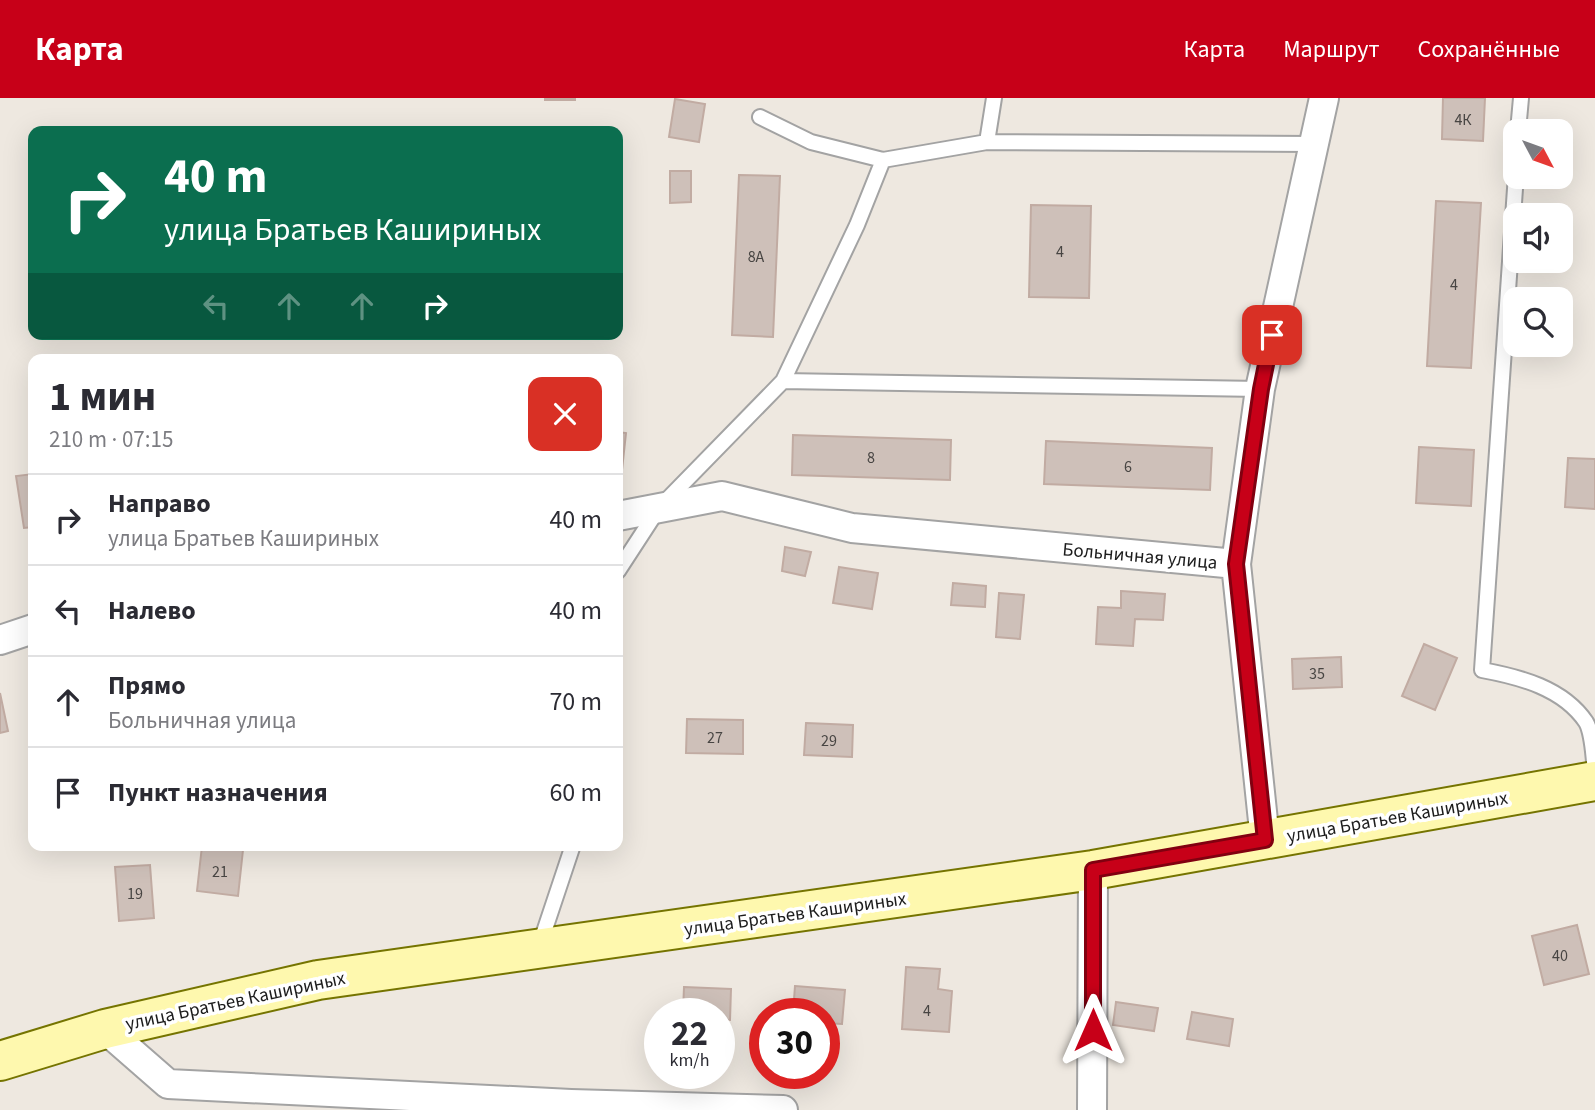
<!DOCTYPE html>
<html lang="ru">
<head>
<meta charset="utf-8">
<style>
  body { margin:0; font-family:"Source Sans 3",sans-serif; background:#f7f7f7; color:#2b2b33; height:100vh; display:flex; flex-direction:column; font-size:26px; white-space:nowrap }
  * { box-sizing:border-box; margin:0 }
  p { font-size:23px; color:#7c7c81 }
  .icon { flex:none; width:38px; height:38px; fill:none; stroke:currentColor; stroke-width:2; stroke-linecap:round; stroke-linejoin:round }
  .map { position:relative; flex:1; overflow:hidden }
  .side { position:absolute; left:28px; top:256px; width:595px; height:497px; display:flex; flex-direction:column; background:#fff; border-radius:14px; box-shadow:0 7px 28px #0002 }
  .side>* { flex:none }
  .banner { position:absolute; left:28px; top:28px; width:595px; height:214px; border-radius:14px; box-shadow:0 7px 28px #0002; background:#0b6e4f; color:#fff; overflow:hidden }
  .needle { width:46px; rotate:131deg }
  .fabs { position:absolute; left:1503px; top:21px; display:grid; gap:14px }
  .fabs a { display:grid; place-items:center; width:70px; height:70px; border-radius:14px; background:#fff; box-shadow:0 7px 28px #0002; font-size:35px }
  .speed { position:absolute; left:644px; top:900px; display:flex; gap:14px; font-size:35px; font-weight:700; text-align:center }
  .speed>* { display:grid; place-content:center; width:91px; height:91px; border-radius:50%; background:#fff; box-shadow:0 7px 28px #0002; line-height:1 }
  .speed small { font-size:18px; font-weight:400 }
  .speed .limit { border:10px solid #d22; background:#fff; color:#111 }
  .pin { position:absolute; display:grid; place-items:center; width:60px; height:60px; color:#fff; margin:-30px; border-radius:14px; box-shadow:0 4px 10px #0006 }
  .me { position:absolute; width:77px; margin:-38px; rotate:0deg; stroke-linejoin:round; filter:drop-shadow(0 0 5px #0008) }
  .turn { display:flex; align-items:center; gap:24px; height:147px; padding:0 21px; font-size:32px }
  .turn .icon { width:91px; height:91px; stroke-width:2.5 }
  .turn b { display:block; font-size:49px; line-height:60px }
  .lanes { display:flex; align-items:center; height:66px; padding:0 21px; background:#0003; justify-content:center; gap:35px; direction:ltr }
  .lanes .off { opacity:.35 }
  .round { display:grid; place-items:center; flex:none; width:74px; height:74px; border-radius:14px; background:#f7f7f7 }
  .headline { display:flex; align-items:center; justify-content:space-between; height:119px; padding:0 21px }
  h1 { font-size:42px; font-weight:700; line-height:52px }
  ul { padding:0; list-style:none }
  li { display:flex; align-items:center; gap:21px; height:91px; padding:0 21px; border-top:2px solid #e1e1e2 }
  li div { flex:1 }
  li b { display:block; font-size:26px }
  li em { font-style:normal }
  header { display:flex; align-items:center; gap:42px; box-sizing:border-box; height:98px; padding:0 35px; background:#c70018; color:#fff }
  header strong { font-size:33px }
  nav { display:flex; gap:38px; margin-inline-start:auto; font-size:24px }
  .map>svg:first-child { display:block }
  .building { fill:#cec0b9; stroke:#c1aba2; stroke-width:2 }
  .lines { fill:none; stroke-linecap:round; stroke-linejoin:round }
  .lane-casing { stroke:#a3a3a3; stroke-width:18 }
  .street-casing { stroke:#a3a3a3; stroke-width:32 }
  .secondary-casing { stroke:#757400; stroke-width:42 }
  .lane { stroke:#fff; stroke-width:14 }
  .street { stroke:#fff; stroke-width:28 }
  .secondary { stroke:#fef8ae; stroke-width:38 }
  .route-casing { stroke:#810010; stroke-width:18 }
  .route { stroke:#c70018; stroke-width:12 }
  .labels { text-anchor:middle; stroke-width:7; stroke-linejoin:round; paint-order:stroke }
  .number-label { font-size:16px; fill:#484543 }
  .street-label { font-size:19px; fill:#1c1c1c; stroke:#fff }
</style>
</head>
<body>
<header>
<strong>Карта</strong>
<nav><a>Карта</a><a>Маршрут</a><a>Сохранённые</a></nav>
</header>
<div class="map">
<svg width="1595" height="1012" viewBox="0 0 1595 1012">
  <rect width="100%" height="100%" fill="#eee8e0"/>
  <path class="building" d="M545 0H575V2H545Z
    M1443 0H1485L1483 43 1442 41Z
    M675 1 705 6 699 44 669 39Z
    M670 73H691V104L670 105Z
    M739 77 780 78 773 239 732 237Z
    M1436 103 1481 105 1471 270 1427 268Z
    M1031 107 1091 108 1089 200 1029 199Z
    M618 334 626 335 622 372 618 371Z
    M793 337 951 342 950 382 792 377Z
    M1046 343 1212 350 1210 392 1044 386Z
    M1419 349 1474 352 1471 408 1416 405Z
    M1568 360 1595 361V411L1565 409Z
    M33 376V429L24 430 16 378Z
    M785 449 811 454 805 478 782 473Z
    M839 469 878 475 872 511 833 505Z
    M953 485 986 488 985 509 951 507Z
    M1121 493 1165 496 1163 522 1135 521 1133 548 1096 546 1098 509 1121 510Z
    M999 495 1024 497 1020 541 996 539Z
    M1424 546 1457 560 1435 612 1402 598Z
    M1341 559 1342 589 1293 591 1292 561Z
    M0 595 8 633 0 635Z
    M687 621 743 622V656L686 655Z
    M806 625 853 627 852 659 804 657Z
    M202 748 243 752 238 798 197 793Z
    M150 767 154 820 119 823 115 769Z
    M1577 827 1589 876 1544 887 1532 838Z
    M906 869 940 871 938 891 952 893 949 934 902 931Z
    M795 888 845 892 842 926 824 925V915H793Z
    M684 889 731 891 730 922 719 921V915H683Z
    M1116 904 1158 910 1154 933 1113 927Z
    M1192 914 1233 921 1229 948 1187 941Z"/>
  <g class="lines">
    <defs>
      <path id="lane" d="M1518 33 1521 0
        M987 44 994 0
        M883 62 987 44 1314 46
        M1516 76 1482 572C1520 579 1563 590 1586 624 1593 636 1593 659 1595 672
        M783 283 1260 291
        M618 473 659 410 783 283 857 127 883 62 811 44 760 19
        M540 846 573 747"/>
      <path id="street" d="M618 418 722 398 852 430 1236 466 1260 291 1324 0
        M1236 466 1265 742
        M0 542 33 531
        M105 931 168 986 571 1006 783 1012
        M1092 1012 1093 772"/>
      <path id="secondary" d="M0 963 105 931 318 882 1093 772 1595 683"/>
    </defs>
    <use href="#lane" class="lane-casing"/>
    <use href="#street" class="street-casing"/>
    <use href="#secondary" class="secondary-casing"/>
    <use href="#lane" class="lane"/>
    <use href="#street" class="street"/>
    <use href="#secondary" class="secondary"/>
  </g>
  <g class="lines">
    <defs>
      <path id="route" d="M1093 932V772L1265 742 1236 466 1261 291 1272 237"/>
    </defs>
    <use href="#route" class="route-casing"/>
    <use href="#route" class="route"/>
  </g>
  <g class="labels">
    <g class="number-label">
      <text x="1463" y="27">4К</text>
      <text x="1060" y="159">4</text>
      <text x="756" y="164">8А</text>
      <text x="1454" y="192">4</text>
      <text x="871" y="365">8</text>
      <text x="1128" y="374">6</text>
      <text x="1317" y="581">35</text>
      <text x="715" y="645">27</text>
      <text x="829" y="648">29</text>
      <text x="220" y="779">21</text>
      <text x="135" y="801">19</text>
      <text x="1560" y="863">40</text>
      <text x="927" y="918">4</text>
    </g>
    <g class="street-label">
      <text transform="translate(1140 457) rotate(5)" y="7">Больничная улица</text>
      <text transform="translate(1397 718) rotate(-10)" y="7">улица Братьев Кашириных</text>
      <text transform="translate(795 815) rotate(-8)" y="7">улица Братьев Кашириных</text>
      <text transform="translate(235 902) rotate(-12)" y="7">улица Братьев Кашириных</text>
    </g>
  </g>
</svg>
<div class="fabs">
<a><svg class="needle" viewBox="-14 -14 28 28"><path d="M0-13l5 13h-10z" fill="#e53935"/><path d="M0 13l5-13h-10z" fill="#7c7c81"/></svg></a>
<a><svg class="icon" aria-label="sound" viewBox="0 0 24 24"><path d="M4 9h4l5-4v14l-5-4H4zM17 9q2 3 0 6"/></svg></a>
<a><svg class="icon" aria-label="search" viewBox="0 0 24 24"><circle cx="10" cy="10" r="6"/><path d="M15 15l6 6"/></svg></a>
</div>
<div class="speed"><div>22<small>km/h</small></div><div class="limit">30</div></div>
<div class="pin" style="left:1272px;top:237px;background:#d93025"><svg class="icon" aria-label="arrive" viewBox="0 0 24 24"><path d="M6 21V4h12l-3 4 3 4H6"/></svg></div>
<svg class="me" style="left:1093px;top:932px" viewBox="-20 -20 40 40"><path d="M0-17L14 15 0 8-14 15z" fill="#c70018" stroke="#fff" stroke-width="4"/></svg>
<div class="banner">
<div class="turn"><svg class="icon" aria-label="right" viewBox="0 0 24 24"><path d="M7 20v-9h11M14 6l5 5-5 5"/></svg><div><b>40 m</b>улица Братьев Кашириных</div></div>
<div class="lanes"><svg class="icon off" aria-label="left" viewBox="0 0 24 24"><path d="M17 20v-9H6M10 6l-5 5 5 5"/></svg><svg class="icon off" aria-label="ahead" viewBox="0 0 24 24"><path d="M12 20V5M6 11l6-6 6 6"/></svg><svg class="icon off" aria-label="ahead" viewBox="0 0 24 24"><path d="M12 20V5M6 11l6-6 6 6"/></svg><svg class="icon" aria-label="right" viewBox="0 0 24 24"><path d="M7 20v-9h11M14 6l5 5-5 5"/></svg></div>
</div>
<section class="side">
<div class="headline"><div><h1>1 мин</h1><p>210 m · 07:15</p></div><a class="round" style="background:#d93025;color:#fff"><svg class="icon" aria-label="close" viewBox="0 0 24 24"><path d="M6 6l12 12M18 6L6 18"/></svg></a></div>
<ul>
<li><svg class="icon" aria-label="right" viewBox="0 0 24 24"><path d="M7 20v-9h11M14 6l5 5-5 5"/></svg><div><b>Направо</b><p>улица Братьев Кашириных</p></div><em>40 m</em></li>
<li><svg class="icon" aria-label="left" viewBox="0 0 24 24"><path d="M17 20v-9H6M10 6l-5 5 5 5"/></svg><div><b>Налево</b></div><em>40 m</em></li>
<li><svg class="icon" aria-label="ahead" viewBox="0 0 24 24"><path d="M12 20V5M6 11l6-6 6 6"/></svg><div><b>Прямо</b><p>Больничная улица</p></div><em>70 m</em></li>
<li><svg class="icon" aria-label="arrive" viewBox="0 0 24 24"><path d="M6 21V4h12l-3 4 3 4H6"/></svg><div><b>Пункт назначения</b></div><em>60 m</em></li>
</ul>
</section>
</div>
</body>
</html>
